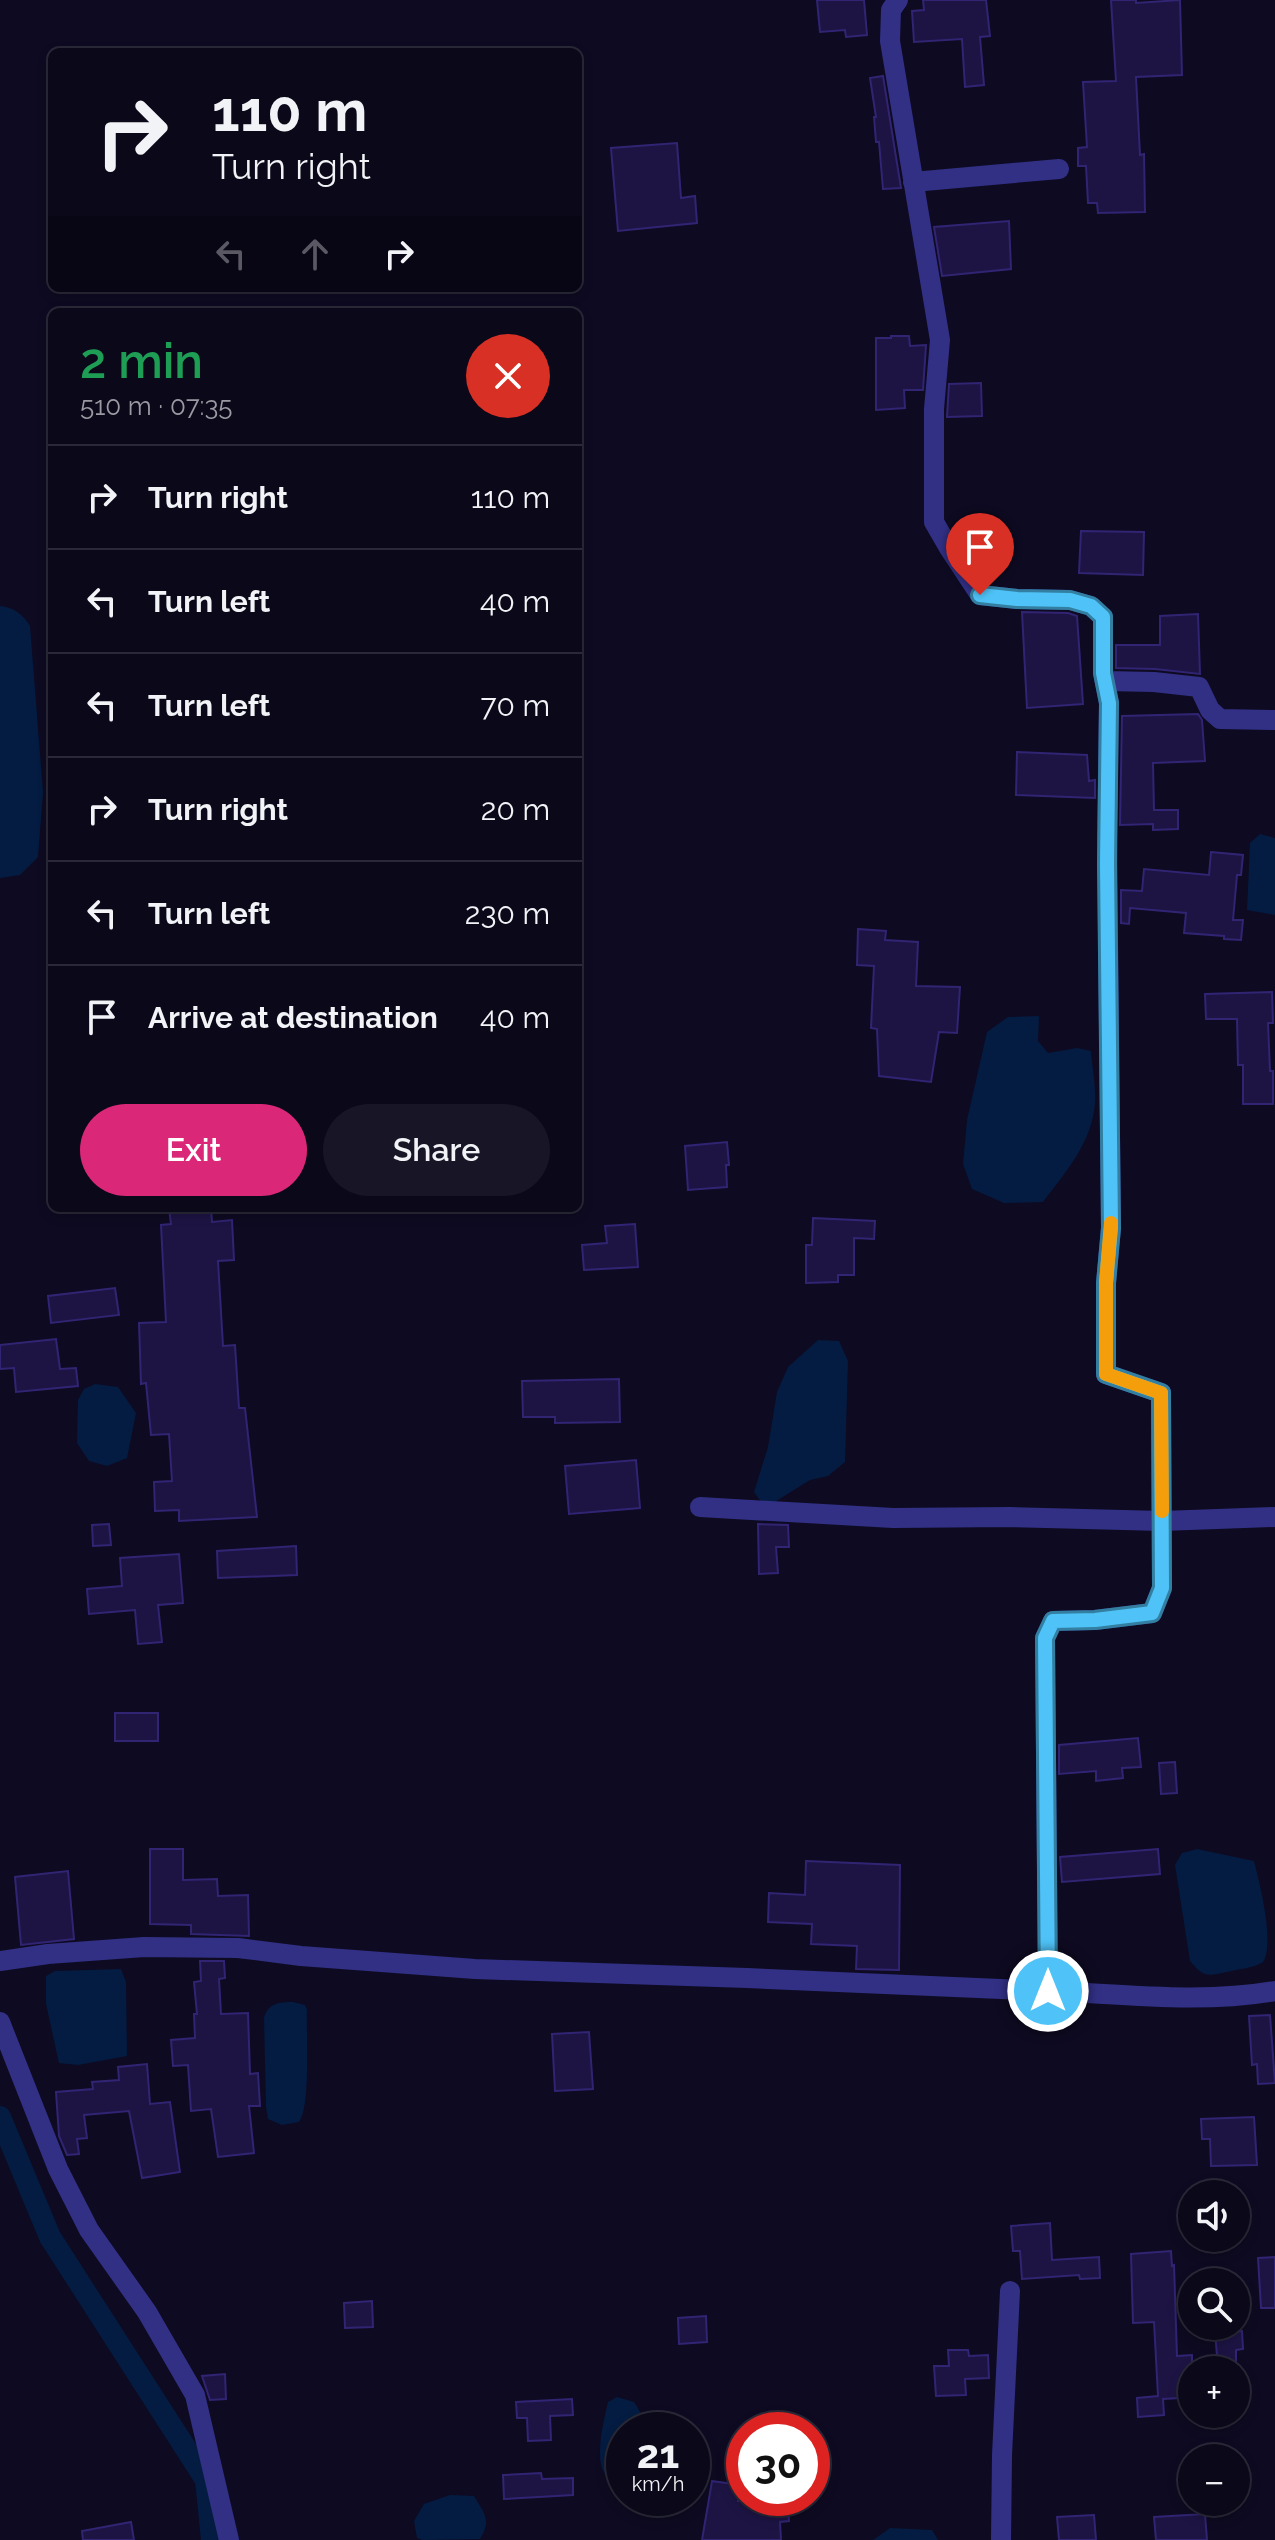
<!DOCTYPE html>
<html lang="en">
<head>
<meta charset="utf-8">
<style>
  body { margin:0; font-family:Raleway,sans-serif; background:#181626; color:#f1f3f6; height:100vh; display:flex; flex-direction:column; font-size:30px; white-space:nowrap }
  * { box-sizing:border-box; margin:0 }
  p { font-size:26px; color:#999aa2 }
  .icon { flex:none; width:44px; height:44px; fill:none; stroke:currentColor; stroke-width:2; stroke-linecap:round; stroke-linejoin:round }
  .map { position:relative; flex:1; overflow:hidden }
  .side { position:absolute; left:48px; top:308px; width:534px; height:904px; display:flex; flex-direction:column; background:#0a0819; border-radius:12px; box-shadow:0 4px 12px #0003,0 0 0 2px #2a2938 }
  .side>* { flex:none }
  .guide { position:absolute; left:48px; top:48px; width:534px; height:244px; border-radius:12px; box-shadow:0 4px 12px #0003,0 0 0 2px #2a2938; background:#0a0819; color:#f1f3f6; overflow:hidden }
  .tools { position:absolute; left:1178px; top:2180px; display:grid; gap:16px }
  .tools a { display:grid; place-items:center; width:72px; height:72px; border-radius:50%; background:#0a0819; box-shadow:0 4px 12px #0003,0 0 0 2px #2a2938; font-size:40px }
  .speed { position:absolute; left:606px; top:2412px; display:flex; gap:16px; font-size:40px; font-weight:700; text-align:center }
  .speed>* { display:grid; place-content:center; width:104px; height:104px; border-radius:50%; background:#0a0819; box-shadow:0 4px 12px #0003,0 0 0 2px #2a2938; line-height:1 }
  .speed small { font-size:20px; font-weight:400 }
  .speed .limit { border:12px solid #d22; background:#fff; color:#111 }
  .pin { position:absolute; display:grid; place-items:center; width:68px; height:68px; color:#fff; margin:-82px -34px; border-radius:50% 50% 50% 0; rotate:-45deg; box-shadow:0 0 8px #0007 }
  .pin .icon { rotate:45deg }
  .me { position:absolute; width:88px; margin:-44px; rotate:0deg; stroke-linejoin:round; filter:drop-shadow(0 0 6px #0008) }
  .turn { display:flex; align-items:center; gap:28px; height:168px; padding:0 32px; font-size:36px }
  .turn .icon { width:104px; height:104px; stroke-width:2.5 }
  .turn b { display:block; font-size:56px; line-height:68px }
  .lanes { display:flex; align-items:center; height:76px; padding:0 32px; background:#0003; justify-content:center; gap:40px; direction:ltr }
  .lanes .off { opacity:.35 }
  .round { display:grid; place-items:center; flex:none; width:84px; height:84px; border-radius:42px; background:#181626 }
  .summary { display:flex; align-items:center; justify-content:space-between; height:136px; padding:0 32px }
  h1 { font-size:48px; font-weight:600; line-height:60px; color:#1e9e55 }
  .cta { display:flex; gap:16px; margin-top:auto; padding:16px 32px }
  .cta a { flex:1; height:92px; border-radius:48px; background:#db2777; color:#fff; font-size:32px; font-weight:600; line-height:92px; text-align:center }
  .cta a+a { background:#181626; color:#f1f3f6 }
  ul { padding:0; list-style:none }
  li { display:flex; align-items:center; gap:24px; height:104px; padding:0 32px; border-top:2px solid #2a2938 }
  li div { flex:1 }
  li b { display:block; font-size:30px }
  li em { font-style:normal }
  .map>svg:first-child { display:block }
  .water { fill:#041c41 }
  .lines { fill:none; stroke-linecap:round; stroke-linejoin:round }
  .canal { stroke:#041c41; stroke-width:22 }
  .building { fill:#1d1444; stroke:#312473; stroke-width:2 }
  .street { stroke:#313085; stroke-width:20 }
  .route-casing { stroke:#337fa1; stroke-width:20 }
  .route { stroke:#4fc3f7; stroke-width:14 }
  .slow { stroke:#f59e0b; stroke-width:14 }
</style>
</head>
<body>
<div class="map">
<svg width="1275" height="2540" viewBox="0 0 1275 2540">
  <rect width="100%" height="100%" fill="#0e0a21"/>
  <path class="water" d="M0 606C13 607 24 615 30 626L43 792 38 857 20 875 0 878Z
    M1260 834 1275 838V915L1247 910 1250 843Z
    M1039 1016 1038 1041 1048 1053 1077 1048 1091 1051C1092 1067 1096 1085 1095 1102 1093 1141 1066 1172 1043 1202L1004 1203 972 1189 963 1164 967 1120 987 1032 1008 1017Z
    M818 1340 839 1341 848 1361 845 1462 828 1476 810 1480 773 1503H762L754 1492 768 1447 777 1392 788 1367Z
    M95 1384 118 1387 136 1413 127 1458 107 1466 89 1461 77 1443 78 1400 84 1389Z
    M1197 1849 1254 1861C1260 1885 1275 1943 1263 1962 1255 1968 1238 1969 1227 1972 1207 1976 1204 1978 1190 1961L1175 1865 1182 1853Z
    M121 1969 126 1982 127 2056 78 2065 59 2063 46 2004V1976L55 1971Z
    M293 2002 305 2005 307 2010C306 2034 311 2105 299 2122L282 2125 268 2119 266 2107 264 2018C268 2003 279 2002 293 2002Z
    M617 2397 634 2402 644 2418V2430H624V2472L605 2474C594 2459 604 2420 608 2402Z
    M450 2495 474 2496C484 2513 492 2520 480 2539L423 2540 417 2538 414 2521 424 2504Z
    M890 2528 932 2530 938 2540H873Z"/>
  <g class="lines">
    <path class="canal" d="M0 2117 50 2237 206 2480 212 2540"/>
  </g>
  <path class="building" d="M817 0H864L867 35 846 37 845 30 820 32Z
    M923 0H986L990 36 980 37 984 85 965 87 962 39 914 42 912 11 924 10Z
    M1111 0H1136V3L1180 0 1182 75 1136 77 1140 155 1144 154 1145 212 1098 213 1097 203H1088L1086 166H1078V148L1087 147 1083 82 1116 81Z
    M883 76 901 188 883 189 879 142H876L874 117H876L870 78Z
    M677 143 681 198 695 196 697 223 618 231 611 148Z
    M1009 221 1011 269 942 276 934 227Z
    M891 336H909L910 346 926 345 923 390H904L905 408 876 410V338H891Z
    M981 383 982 416 947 417 949 384Z
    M1081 531 1144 532 1143 575 1079 573Z
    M1022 612 1068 613 1077 616 1083 704 1027 708Z
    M1198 614 1200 674 1155 669 1116 668V645H1160V616Z
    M1198 714 1202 720 1205 761 1153 763 1154 810H1178V829L1153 830V824L1120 825 1122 716Z
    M1017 752 1087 755 1089 781 1095 780V798L1016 795Z
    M1211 852 1243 855 1241 875H1237L1233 920H1243L1241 940 1224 939V936L1184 933 1186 913 1130 908 1129 924 1121 923V890L1142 891 1144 869 1209 875Z
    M858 929 886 931 885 940 918 942 916 986 960 987 957 1033 939 1032 931 1082 879 1076 877 1029 871 1028 874 966 857 965Z
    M1272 992 1273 1023H1268L1270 1071H1273V1104H1243V1065H1238L1237 1019H1206L1205 994Z
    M727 1142 729 1165H726L727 1187 688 1190 685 1146Z
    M169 1208H211L212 1222 232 1220 234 1260 218 1261 223 1346 235 1345 239 1408H245L257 1517 179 1521V1510L155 1511 154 1482 172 1481 169 1434 151 1435 146 1383 141 1384 139 1323 166 1322 161 1225 171 1224Z
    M813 1218 875 1221 874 1239 854 1238V1275H838V1282L806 1283V1245H812Z
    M635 1224 638 1267 584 1270 582 1245 607 1243 605 1226Z
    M115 1288 119 1315 51 1323 48 1296Z
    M56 1339 60 1369 76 1368 78 1386 16 1392 14 1368 0 1369V1345Z
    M619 1379 620 1422 555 1423V1417H523L522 1381Z
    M636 1460 640 1508 569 1514 565 1466Z
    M109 1524 111 1545 93 1546 92 1525Z
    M758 1524 788 1525 789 1547H776L778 1573 759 1574Z
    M296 1546 297 1575 218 1578 217 1551Z
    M179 1554 183 1603 158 1605 162 1642 138 1644 135 1610 89 1614 87 1589 122 1586 120 1558Z
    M115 1713H158V1741H115Z
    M1138 1738 1141 1767 1122 1768 1123 1778 1096 1781V1771L1059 1774V1745Z
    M1175 1762 1177 1793 1161 1794 1159 1763Z
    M150 1849H183V1880L217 1879 218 1896 248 1895 249 1936 191 1934V1925L150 1924Z
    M1158 1849 1160 1874 1062 1882 1060 1857Z
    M806 1861 900 1865 899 1970 856 1969 857 1946 811 1944 812 1924 768 1922 769 1893 805 1895Z
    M68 1871 74 1939 21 1945 15 1877Z
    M200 1961H224L225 1978 219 1979 221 2014 248 2013 250 2074 258 2073 260 2106H249L254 2153 218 2157 211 2109 191 2111 188 2065 173 2066 171 2040 195 2038 194 2014H197L194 1982 201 1981Z
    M1270 2015 1275 2083 1258 2084 1257 2064 1252 2065 1249 2016Z
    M589 2032 593 2089 555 2091 552 2034Z
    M147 2064 150 2104 170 2102 180 2172 142 2178 129 2111 84 2115 87 2138 77 2139 79 2154 67 2155 59 2136 56 2092 93 2089 92 2082 119 2080 118 2067Z
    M1254 2117 1257 2165 1211 2166 1210 2139H1202L1201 2119Z
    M1050 2223 1052 2260 1099 2257 1100 2278 1080 2279 1079 2275 1022 2279 1020 2251H1013L1011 2226Z
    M1171 2251 1172 2266 1174 2265 1177 2356 1192 2355V2391L1179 2392V2398L1163 2399 1164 2415 1138 2417 1137 2398 1158 2396 1154 2322 1133 2323 1131 2254Z
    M1275 2257V2308H1261L1258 2258Z
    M372 2301 373 2327 345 2328 344 2303Z
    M706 2316 707 2342 679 2344 678 2318Z
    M1242 2331 1243 2349 1236 2350V2367L1218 2368 1215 2332Z
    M948 2350H968L969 2356 988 2355 989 2378 965 2379 966 2395 936 2396 934 2366H949Z
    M225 2374 226 2399 210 2400 202 2376Z
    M572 2399 573 2415 550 2416 551 2440 528 2441 527 2418H517L516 2402Z
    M541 2473 542 2479 573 2478V2495L504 2499 503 2475Z
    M712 2481 741 2485 738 2501 787 2499 789 2521 780 2522 781 2540H702Z
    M1205 2514 1207 2540H1156L1154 2517Z
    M1094 2515 1096 2540H1059L1057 2517Z
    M131 2522 134 2540H83L82 2531Z"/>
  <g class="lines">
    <path class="street" d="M913 182 1059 169
      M1106 681 1154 682 1199 687 1210 710 1220 719 1275 720
      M700 1507 893 1518 1010 1517 1162 1521 1275 1517
      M0 1961 48 1954 144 1947 238 1948 301 1956 475 1969 747 1978 1048 1991 1045 1638 1053 1621 1095 1620 1152 1613 1162 1588 1161 1393 1106 1374V1283L1111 1228 1107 838 1109 703 1103 673V617L1091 606 1070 600 1017 599 980 595 949 548 934 522V409L940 340 890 41 891 10 898 0
      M1048 1991C1122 1994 1201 2004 1275 1991
      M0 2022 58 2169 89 2230 147 2312 195 2395 229 2540
      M1001 2540 1002 2455 1010 2291"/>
  </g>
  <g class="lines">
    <defs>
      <path id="route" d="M980 595 1017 599 1070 600 1091 606 1103 617V673L1109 703 1107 864 1111 1228 1106 1283V1374L1161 1393 1162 1588 1152 1613 1095 1620 1053 1621 1045 1638 1048 1991"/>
    </defs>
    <use href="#route" class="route-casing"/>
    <use href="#route" class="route"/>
    <path class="slow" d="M1111 1223 1106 1283V1374L1161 1393 1162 1511"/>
  </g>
</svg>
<div class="tools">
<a><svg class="icon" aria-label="sound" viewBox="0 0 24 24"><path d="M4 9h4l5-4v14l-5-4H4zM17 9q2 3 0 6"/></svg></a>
<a><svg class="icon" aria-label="search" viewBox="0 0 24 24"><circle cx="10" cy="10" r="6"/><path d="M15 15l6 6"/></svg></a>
<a>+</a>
<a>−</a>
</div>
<div class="speed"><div>21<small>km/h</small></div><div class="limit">30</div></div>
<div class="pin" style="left:980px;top:595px;background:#d93025"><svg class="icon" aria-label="arrive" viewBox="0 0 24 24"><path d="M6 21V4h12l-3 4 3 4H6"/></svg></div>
<svg class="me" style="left:1048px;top:1991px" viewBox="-20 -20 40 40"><circle r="17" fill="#4fc3f7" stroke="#fff" stroke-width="3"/><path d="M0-11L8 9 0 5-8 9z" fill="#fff"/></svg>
<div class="guide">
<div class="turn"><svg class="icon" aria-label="right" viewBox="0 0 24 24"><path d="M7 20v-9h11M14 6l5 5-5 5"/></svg><div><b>110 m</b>Turn right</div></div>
<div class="lanes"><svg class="icon off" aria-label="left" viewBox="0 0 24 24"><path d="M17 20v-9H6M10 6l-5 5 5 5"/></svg><svg class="icon off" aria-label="ahead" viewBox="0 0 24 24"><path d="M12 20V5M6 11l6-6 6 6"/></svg><svg class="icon" aria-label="right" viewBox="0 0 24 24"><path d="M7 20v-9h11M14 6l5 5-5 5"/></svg></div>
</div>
<section class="side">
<div class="summary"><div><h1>2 min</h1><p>510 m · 07:35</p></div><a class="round" style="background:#d93025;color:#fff"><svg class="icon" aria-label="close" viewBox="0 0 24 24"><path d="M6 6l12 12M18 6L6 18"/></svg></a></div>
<ul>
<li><svg class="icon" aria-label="right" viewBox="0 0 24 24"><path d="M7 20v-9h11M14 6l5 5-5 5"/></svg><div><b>Turn right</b></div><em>110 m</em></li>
<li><svg class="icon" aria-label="left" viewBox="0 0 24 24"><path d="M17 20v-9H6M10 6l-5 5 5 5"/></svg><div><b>Turn left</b></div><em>40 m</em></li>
<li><svg class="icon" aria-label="left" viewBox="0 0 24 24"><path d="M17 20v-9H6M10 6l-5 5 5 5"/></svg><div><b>Turn left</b></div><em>70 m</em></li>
<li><svg class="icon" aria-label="right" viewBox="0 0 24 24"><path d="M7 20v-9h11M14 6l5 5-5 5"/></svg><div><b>Turn right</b></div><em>20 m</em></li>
<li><svg class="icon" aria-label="left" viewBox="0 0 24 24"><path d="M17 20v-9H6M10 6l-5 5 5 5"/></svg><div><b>Turn left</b></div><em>230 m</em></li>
<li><svg class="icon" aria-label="arrive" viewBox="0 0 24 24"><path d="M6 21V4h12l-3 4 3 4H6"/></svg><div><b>Arrive at destination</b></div><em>40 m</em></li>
</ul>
<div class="cta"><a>Exit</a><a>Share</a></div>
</section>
</div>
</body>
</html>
